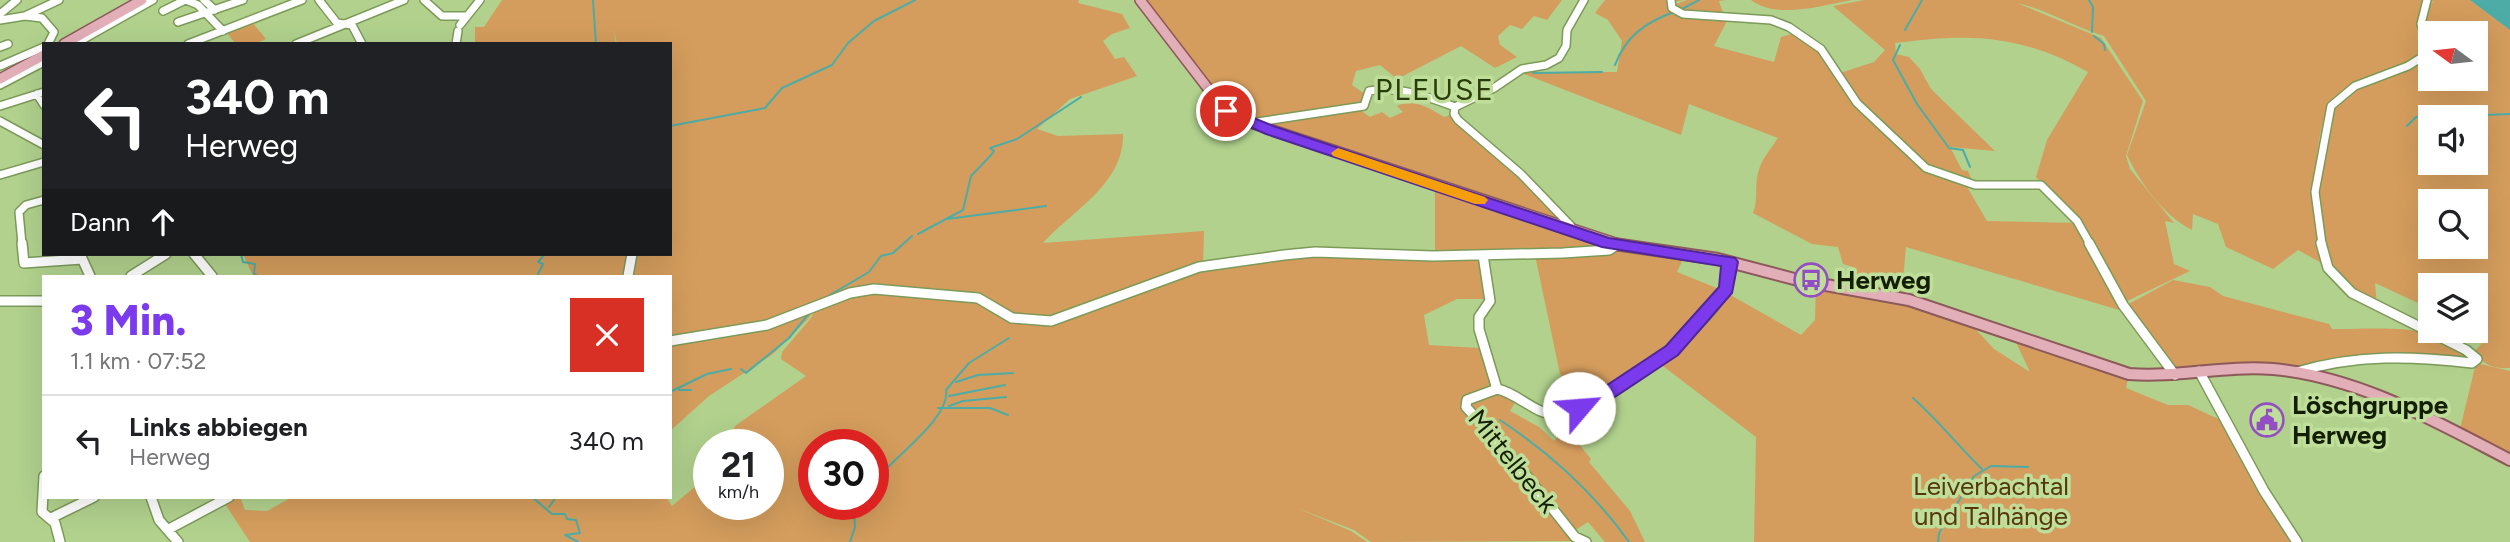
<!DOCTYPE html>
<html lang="de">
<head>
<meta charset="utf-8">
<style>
  body { margin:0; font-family:Figtree,sans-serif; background:#f6f6f6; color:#202124; height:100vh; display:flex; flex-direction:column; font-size:26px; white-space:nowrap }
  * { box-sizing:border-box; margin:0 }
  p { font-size:23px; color:#757577 }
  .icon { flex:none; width:38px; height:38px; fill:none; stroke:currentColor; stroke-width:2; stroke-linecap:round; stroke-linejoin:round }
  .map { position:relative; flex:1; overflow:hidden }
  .panel { position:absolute; left:42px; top:275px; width:630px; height:224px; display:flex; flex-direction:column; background:#fff; border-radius:0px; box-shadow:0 7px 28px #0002 }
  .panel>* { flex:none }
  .hud { position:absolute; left:42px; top:42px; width:630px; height:214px; border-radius:0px; box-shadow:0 7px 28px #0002; background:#202124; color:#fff; overflow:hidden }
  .needle { width:46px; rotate:285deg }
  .buttons { position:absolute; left:2418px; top:21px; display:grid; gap:14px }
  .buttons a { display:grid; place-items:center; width:70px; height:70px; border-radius:0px; background:#fff; box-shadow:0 7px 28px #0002; font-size:35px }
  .speed { position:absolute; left:693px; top:429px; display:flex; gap:14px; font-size:35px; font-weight:700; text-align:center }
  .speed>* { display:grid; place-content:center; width:91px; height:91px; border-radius:50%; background:#fff; box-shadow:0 7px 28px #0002; line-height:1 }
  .speed small { font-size:18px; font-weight:400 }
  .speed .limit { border:10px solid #d22; background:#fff; color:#111 }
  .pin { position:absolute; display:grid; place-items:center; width:60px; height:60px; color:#fff; margin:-30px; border:4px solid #fff; border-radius:50%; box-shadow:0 2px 7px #0007 }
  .me { position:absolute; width:77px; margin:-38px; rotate:63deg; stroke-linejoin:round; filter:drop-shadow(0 0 5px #0008) }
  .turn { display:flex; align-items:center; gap:24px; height:147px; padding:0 28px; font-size:32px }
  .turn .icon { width:91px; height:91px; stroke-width:2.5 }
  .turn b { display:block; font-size:49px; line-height:60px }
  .then { display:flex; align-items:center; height:66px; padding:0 28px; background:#0003; gap:14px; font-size:26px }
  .round { display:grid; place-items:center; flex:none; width:74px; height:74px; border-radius:0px; background:#f6f6f6 }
  .headline { display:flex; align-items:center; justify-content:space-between; height:119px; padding:0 28px }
  h1 { font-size:42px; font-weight:800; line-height:52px; color:#7c3aed }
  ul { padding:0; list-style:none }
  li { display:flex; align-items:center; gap:21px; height:91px; padding:0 28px; border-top:2px solid #e0e0e0 }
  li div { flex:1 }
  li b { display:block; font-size:26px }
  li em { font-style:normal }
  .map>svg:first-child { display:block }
  .green { fill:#d49d5d; fill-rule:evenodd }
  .water { fill:#4daca5 }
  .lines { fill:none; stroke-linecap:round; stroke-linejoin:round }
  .stream { stroke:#4daca5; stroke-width:2 }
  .minor-far1-casing { stroke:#7c9a58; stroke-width:10 }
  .minor-casing { stroke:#7c9a58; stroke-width:12 }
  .major-far1-casing { stroke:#8d595a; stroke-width:12 }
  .major-casing { stroke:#8d595a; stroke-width:14 }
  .minor-far1 { stroke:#fff; stroke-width:7 }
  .minor { stroke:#fff; stroke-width:9 }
  .major-far1 { stroke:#e2afb8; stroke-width:9 }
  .major { stroke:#e2afb8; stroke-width:10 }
  .route { fill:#7c3aed; stroke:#51269a; stroke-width:2 }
  .slow { fill:#f59e0b }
  .labels { text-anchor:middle; stroke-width:7; stroke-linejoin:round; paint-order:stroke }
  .poi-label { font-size:26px; font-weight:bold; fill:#131e04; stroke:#bede9a; text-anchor:start }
  .street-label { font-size:26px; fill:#131e04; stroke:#bede9a }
  .park-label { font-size:26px; fill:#57370c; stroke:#bede9a }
  .quarter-label { font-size:30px; letter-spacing:2px; fill:#293d0b; stroke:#bede9a }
</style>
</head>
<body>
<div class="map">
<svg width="2510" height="542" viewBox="0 0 2510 542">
  <rect width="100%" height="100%" fill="#b1d18d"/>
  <path class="green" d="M502 0H1079L1078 3 1122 14 1130 28 1112 34 1103 41 1115 59 1124 57 1137 76 1070 99 1037 129 1058 136 1123 134C1124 184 1073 210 1043 243L1204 231 1203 265 1174 276C1273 243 1379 258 1482 256L1489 299H1457L1424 315 1429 345 1479 348 1497 386 1466 400C1487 397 1498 388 1519 396L1510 411 1539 427 1554 441 1566 428 1591 459 1589 462 1630 511 1645 542H1605L1588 522 1572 532 1504 443 1484 425 1466 401 1465 407 1510 456 1578 541 1371 542 1354 530 1297 508 1351 531 1367 542H250L223 501 240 497 245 510 267 511 292 497H666L672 506 709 475V504H768V444H740L730 436 735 426 806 376 781 359 782 352 811 318 817 306 860 292 882 290 978 299 1007 316 1024 320 1008 315 976 296 874 288 842 293 775 321 815 307 809 318 773 354 709 396 670 431V342L674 341H670V276H253L243 254H670V44H617L613 28 616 44H475V27H484ZM814 444H873V504H814Z
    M1143 0H1562L1547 20 1534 16 1522 29 1510 25 1498 36 1500 45 1517 57 1495 68 1461 46 1397 79 1380 65 1356 71 1352 85 1365 94 1363 102 1356 107 1370 117 1382 112 1390 118 1403 112 1397 106C1414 98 1429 108 1444 117L1453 114 1569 225 1252 121 1226 107Z
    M1605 0H1683L1670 3 1674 12 1695 17 1728 19 1714 46 1774 62 1781 37 1798 32 1820 50 1839 79 1837 74 1874 62 1885 50 1833 6 1864 0H2425L2427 9 2421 24 2426 39 2422 24 2429 3H2434L2428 0H2470L2510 30V368C2494 369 2481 365 2476 350L2487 337 2476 331V285H2431V309L2375 283 2377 306C2295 273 2320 185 2327 116 2346 75 2393 86 2420 59 2394 75 2360 77 2337 97 2308 124 2313 230 2325 265L2298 250 2273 269 2226 247 2218 224 2193 214 2192 230C2163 215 2141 184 2127 155L2146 101 2104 36C2074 27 2048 10 2017 3L2101 38 2143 101 2126 156 2130 169 2174 223 2165 221 2174 264 2190 271 2123 303 2078 220 2036 177 2047 140 2088 72C2020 34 1969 33 1895 43L1896 54 1909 57 1920 69 1931 89 1995 151 1950 147 1962 170 1968 171 1973 183 1963 180 1987 221 2077 223 2126 312 1906 247 1903 280 1854 285 1853 267 1843 264 1838 247 1812 244 1753 213C1758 200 1755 191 1757 179 1759 161 1769 152 1778 138L1689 104 1681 135 1519 72H1617L1622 41 1608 20 1595 13ZM2431 33H2476V79H2431ZM2431 117H2476V163H2431ZM2431 201H2476V247H2431Z
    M1687 0H1726L1719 1 1724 16 1681 12 1673 5Z
    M1751 0H1853C1822 5 1777 20 1751 0Z
    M251 21 266 39 254 44H236L225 31Z
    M1435 191 1609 248 1435 256Z
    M1617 251 1683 259 1677 272 1724 291 1672 350 1591 402 1560 374 1535 255Z
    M2173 280 2210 287 2223 296 2329 324 2332 329C2376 330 2445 320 2474 361L2423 355 2295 371 2175 373 2125 306Z
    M1816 284 1873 293 1966 319 1994 349 2030 372 2013 336 2129 375 2126 388 2168 405H2188L2225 422 2295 542H1754L1756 437 1659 363 1725 292 1801 335 1815 320Z
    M2476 363 2510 371V459L2459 433Z"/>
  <path class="water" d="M2470 0H2510V30Z"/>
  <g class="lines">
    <path class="stream" d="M593 0 596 44
      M2089 0 2093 7 2092 32
      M1680 10 1699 0
      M1905 30 1922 0
      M2094 36 2104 44 2105 50
      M1900 45 1893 60 1917 104 1949 148 1963 150 1970 167
      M1615 65C1626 36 1646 22 1674 12
      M1533 73 1602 72
      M670 126 765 108 782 88 832 65 848 43 874 21 915 0
      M2407 126 2416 117 2451 112 2457 116 2510 114
      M947 219 1046 206
      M918 234 963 210 971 176 992 154 994 151 990 148 1017 139 1081 97
      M241 254 243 262 255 264 254 273 257 276
      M537 276 543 264 538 262 545 254
      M818 302 869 272 881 256 893 253 912 236
      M741 369 746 373 789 338 810 312
      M956 382 978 375 1013 373
      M679 390H691
      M670 392 707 374 731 369
      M949 396 1005 385
      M1913 398C1938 420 1958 446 1982 469
      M949 406 963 401 1006 397
      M938 408H990L1008 415
      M1500 420C1550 453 1595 494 1629 542
      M873 484C889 460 951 419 946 390L969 363 1009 338
      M532 497 552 514H565L567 519 576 520 580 533 565 535 578 542
      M549 507 556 497
      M850 542 855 527 854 510 859 504
      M1938 542 1939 533 1974 476 1991 466 2028 467"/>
    <defs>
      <path id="minor-far1" d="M186 0 198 5 223 31
        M204 0 215 10
        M319 0 337 23 352 25 362 44
        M424 0 442 16H467
        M1671 0 1672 8 1683 14 1771 20 1789 27 1821 49 1857 103 1926 168 1975 185H2041L2077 221 2090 244
        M163 11 185 0
        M0 14 17 0
        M25 16 59 0
        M0 20 25 16 42 18 54 32 48 44
        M178 22 243 0
        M460 25 480 0
        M75 44 153 0
        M188 44 302 0
        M296 44 404 0
        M456 44 458 31
        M0 47 8 44
        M0 66 44 47
        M0 85 44 62
        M37 94 44 105
        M0 106 44 92
        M1455 107 1494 88 1522 69 1546 65 1559 58 1566 46 1567 30 1584 0
        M0 121 44 145
        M1251 123 1364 106 1369 91C1396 85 1429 97 1455 107L1454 114 1458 120 1521 174 1571 226 1572 231
        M0 175 44 162
        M22 244 19 212 26 205 44 200
        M2322 244 2315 192 2331 106 2355 86 2408 66 2427 54 2429 46 2421 24 2427 0"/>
      <path id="minor" d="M22 243 24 263 82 259
        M2089 243 2123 305 2175 375
        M80 254 90 276
        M194 254 212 276
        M1483 255 1490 301 1479 317V329L1497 389C1518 393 1535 415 1556 414 1602 412 1712 327 1728 283 1731 277 1730 269 1730 262
        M131 276 166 254
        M628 276 632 254
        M0 301H44
        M670 341 767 325 850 293 874 289 978 298 1012 318 1051 321 1199 267 1284 255 1315 252 1433 256 1563 253 1609 250 1617 245
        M2199 371 2264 491 2297 542
        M2297 372C2356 354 2412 356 2472 363L2477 359 2466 350 2352 293 2328 268 2321 243
        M1497 389 1467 400 1466 407 1510 455 1575 537 1586 542
        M44 476 42 512 55 523 60 542
        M151 497 159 520 178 542
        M51 518 94 497
        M169 529 229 497"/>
      <path id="major-far1" d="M1140 0 1223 108 1251 123 1618 244
        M64 44 142 0
        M0 79 44 55"/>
      <path id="major" d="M1607 243 1718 259 1798 280 1909 300 2129 374C2177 378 2225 365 2273 369 2359 377 2435 421 2510 460"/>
    </defs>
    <use href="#minor-far1" class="minor-far1-casing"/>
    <use href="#minor" class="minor-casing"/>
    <use href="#major-far1" class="major-far1-casing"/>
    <use href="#major" class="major-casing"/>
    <use href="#minor-far1" class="minor-far1"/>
    <use href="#minor" class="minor"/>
    <use href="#major-far1" class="major-far1"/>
    <use href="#major" class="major"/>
  </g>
  <path class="route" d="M1226 107 1276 127 1609 238 1735 258 1738 262 1732 293 1678 355 1598 408 1579 415 1573 413 1570 408 1573 403 1586 399 1666 346 1719 287 1721 266 1602 247 1266 134 1221 114 1219 111Z"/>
  <path class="slow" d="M1338 148 1485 197 1488 200 1485 204H1475L1333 156 1331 153Z"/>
  <defs>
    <symbol id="bus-ring" viewBox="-11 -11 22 22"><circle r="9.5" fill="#bede9a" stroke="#934ec3" stroke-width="1.5"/><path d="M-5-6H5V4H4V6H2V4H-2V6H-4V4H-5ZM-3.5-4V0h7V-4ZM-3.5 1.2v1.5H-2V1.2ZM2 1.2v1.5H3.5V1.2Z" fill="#934ec3"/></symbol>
    <symbol id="civic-ring" viewBox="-11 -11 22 22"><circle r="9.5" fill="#bede9a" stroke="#934ec3" stroke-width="1.5"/><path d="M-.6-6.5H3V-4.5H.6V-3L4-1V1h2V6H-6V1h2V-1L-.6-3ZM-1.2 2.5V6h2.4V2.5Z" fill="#934ec3"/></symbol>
  </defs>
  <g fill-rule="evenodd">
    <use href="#bus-ring" x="1792" y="261" width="38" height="38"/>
    <use href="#civic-ring" x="2248" y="401" width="38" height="38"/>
  </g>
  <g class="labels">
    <g class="poi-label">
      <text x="1836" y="289">Herweg</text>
      <text x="2292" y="414">Löschgruppe<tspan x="2292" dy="30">Herweg</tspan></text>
    </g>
    <g class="street-label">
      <text transform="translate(1513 461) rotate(51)" y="9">Mittelbeck</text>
    </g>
    <g class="park-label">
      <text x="1991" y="495">Leiverbachtal<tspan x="1991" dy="30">und Talhänge</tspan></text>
    </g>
    <g class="quarter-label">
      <text x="1435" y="100">PLEUSE</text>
    </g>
  </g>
</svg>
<div class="buttons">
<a><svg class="needle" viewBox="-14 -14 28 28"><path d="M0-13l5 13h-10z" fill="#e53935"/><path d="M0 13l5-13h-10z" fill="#757577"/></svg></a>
<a><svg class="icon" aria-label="sound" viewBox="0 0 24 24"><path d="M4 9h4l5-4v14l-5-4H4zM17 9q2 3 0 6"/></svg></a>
<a><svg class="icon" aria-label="search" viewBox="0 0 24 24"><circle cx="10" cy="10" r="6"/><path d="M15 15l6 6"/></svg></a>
<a><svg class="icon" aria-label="layers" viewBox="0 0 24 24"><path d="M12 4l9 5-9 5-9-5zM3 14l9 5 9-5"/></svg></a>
</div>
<div class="speed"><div>21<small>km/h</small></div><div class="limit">30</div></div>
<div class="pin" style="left:1226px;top:111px;background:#d93025"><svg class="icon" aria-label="arrive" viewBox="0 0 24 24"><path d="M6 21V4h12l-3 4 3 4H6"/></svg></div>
<svg class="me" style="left:1579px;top:408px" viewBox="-20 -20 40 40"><circle r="19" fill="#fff"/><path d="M0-13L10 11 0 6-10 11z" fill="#7c3aed"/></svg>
<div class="hud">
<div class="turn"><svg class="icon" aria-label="left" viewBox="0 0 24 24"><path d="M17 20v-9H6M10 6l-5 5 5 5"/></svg><div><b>340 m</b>Herweg</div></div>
<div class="then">Dann<svg class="icon" aria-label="ahead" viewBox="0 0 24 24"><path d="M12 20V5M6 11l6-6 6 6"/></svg></div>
</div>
<section class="panel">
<div class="headline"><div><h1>3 Min.</h1><p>1.1 km · 07:52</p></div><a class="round" style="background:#d93025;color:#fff"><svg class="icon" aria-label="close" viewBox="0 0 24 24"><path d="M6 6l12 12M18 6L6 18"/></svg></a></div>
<ul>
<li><svg class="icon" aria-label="left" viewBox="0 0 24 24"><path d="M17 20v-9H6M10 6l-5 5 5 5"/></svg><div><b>Links abbiegen</b><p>Herweg</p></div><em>340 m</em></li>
</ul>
</section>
</div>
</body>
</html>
